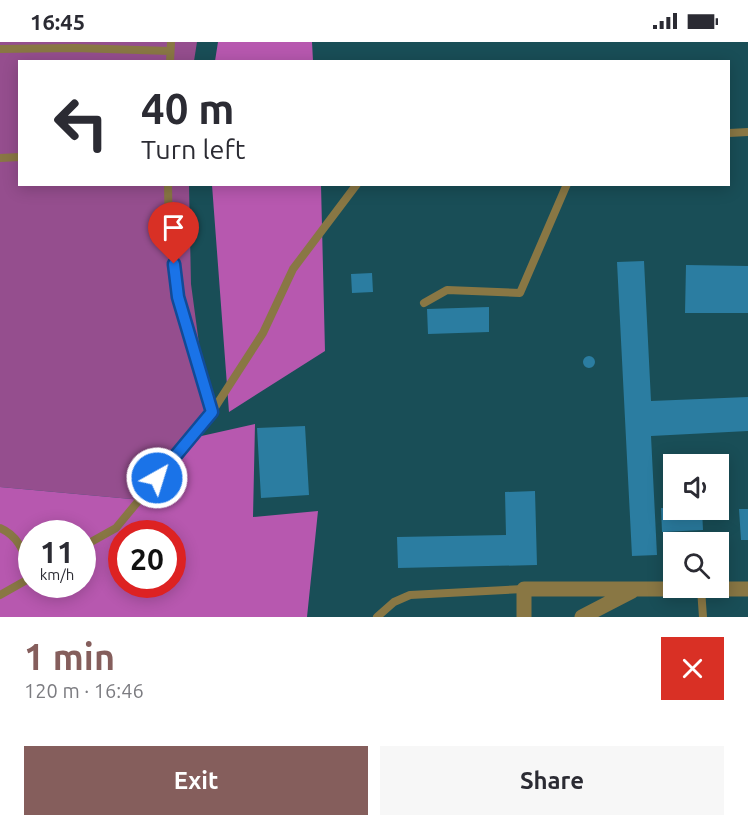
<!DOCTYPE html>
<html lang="en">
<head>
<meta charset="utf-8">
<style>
  body { margin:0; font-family:Ubuntu,sans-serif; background:#f7f7f7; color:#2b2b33; height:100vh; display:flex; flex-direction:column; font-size:22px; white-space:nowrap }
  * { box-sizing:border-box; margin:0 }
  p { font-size:20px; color:#7c7c81 }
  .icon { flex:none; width:33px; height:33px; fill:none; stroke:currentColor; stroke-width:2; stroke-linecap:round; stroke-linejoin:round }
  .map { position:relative; height:575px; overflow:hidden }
  .details { display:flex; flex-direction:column; background:#fff; flex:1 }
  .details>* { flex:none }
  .banner { position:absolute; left:18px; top:18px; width:712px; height:126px; border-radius:0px; box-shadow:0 3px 15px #0003; background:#fff; color:#2b2b33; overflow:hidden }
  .tools { position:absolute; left:663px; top:412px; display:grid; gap:12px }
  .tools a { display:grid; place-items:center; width:66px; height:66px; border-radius:0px; background:#fff; box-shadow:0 3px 15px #0003; font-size:30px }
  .speed { position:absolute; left:18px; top:478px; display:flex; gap:12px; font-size:30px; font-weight:700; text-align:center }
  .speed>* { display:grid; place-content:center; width:78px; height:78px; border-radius:50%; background:#fff; box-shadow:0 3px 15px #0003; line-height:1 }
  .speed small { font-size:15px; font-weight:400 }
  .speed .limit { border:9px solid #d22; background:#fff; color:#111 }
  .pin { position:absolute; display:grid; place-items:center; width:51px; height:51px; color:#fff; margin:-62px -26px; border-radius:50% 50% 50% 0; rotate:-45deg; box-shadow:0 0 6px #0007 }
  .pin .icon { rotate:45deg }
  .me { position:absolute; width:66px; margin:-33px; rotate:39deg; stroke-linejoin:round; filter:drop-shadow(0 0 4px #0008) }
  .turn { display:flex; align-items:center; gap:21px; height:126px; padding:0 24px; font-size:27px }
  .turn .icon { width:78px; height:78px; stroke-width:2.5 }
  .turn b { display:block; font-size:42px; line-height:51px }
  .round { display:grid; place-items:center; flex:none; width:63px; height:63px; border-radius:0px; background:#f7f7f7 }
  .headline { display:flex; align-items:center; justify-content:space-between; height:102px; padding:0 24px }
  h1 { font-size:36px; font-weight:700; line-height:45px; color:#855e5c }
  .primary-button { display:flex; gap:12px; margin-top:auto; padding:12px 24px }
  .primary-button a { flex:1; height:69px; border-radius:0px; background:#855e5c; color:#fff; font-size:24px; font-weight:700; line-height:69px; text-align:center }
  .primary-button a+a { background:#f7f7f7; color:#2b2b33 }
  .status { display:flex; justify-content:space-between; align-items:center; height:42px; padding:0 30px; background:#fff; direction:ltr }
  .status svg { height:16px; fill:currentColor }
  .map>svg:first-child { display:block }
  .green { fill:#954e8e }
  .forest { fill:#b758af; fill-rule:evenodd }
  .building { fill:#2b7da1 }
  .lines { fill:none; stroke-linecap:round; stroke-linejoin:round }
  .service { stroke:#897744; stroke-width:8 }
  .minor { stroke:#897744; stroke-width:15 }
  .route-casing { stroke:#114b97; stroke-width:15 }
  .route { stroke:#1a73e8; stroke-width:10 }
</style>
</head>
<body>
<div class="status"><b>16:45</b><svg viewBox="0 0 49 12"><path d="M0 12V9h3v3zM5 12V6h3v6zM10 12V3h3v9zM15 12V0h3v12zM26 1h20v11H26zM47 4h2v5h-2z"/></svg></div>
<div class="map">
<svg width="748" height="575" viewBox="0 0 748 575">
  <rect width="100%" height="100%" fill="#194e57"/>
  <path class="green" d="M0 0H197L194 19 20 20V142L189 143 191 242 209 376 153 459 0 445Z"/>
  <path class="forest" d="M218 0H312L313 19H215Z
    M212 143H321L325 309 229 370Z
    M255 382 253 475 318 469 307 575H0V445L153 459 197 395ZM32 492H82V543H32ZM122 492H172V543H122Z"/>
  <path class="building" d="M644 219 651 359 748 355V389L651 394 657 513 632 514 617 220Z
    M686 223 748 224V271H685Z
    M372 231 373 250 352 251 351 232Z
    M489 265V290L428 292 427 267Z
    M583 320a6 6 0 1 1 12 0a6 6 0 1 1-12 0Z
    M305 384 309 453 261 456 257 386Z
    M535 449 537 523 398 526 397 495 506 493 505 450Z
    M661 466 702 468 703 488 662 490Z
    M739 467H748V498H741Z"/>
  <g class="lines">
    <path class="service" d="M0 7 75 6 170 9
      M170 20 171 0
      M729 91 748 90
      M0 116 20 115
      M168 142C168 221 187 296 212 370
      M424 261 447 248 520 251 567 142
      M0 486C19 494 24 511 32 530
      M82 505 116 486 212 370 263 291 293 227 357 142
      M701 547 703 575
      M0 553 32 535
      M377 575 394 560 410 553 524 547"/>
    <path class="minor" d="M524 575V547H748
      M582 575 632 549"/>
  </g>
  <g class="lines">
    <defs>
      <path id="route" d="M157 436 212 370 178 255 174 222"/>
    </defs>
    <use href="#route" class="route-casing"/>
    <use href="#route" class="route"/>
  </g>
</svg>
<div class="tools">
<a><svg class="icon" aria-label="sound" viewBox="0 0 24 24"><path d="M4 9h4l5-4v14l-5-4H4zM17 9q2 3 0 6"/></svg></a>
<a><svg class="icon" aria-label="search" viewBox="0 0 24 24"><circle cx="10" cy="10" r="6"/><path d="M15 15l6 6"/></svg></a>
</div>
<div class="speed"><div>11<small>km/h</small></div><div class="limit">20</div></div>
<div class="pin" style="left:174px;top:222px;background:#d93025"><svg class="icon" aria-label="arrive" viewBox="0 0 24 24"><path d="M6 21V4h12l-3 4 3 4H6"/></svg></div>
<svg class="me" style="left:157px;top:436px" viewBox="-20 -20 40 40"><circle r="17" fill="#1a73e8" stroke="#fff" stroke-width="3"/><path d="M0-11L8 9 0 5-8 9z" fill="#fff"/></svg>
<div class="banner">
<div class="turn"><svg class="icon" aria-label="left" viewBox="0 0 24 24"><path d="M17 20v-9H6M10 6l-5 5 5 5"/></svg><div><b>40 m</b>Turn left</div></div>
</div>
</div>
<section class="details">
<div class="headline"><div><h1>1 min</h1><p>120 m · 16:46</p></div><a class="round" style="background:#d93025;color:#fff"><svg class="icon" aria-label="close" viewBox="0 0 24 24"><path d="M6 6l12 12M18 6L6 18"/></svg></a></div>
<div class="primary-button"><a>Exit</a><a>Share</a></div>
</section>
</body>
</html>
